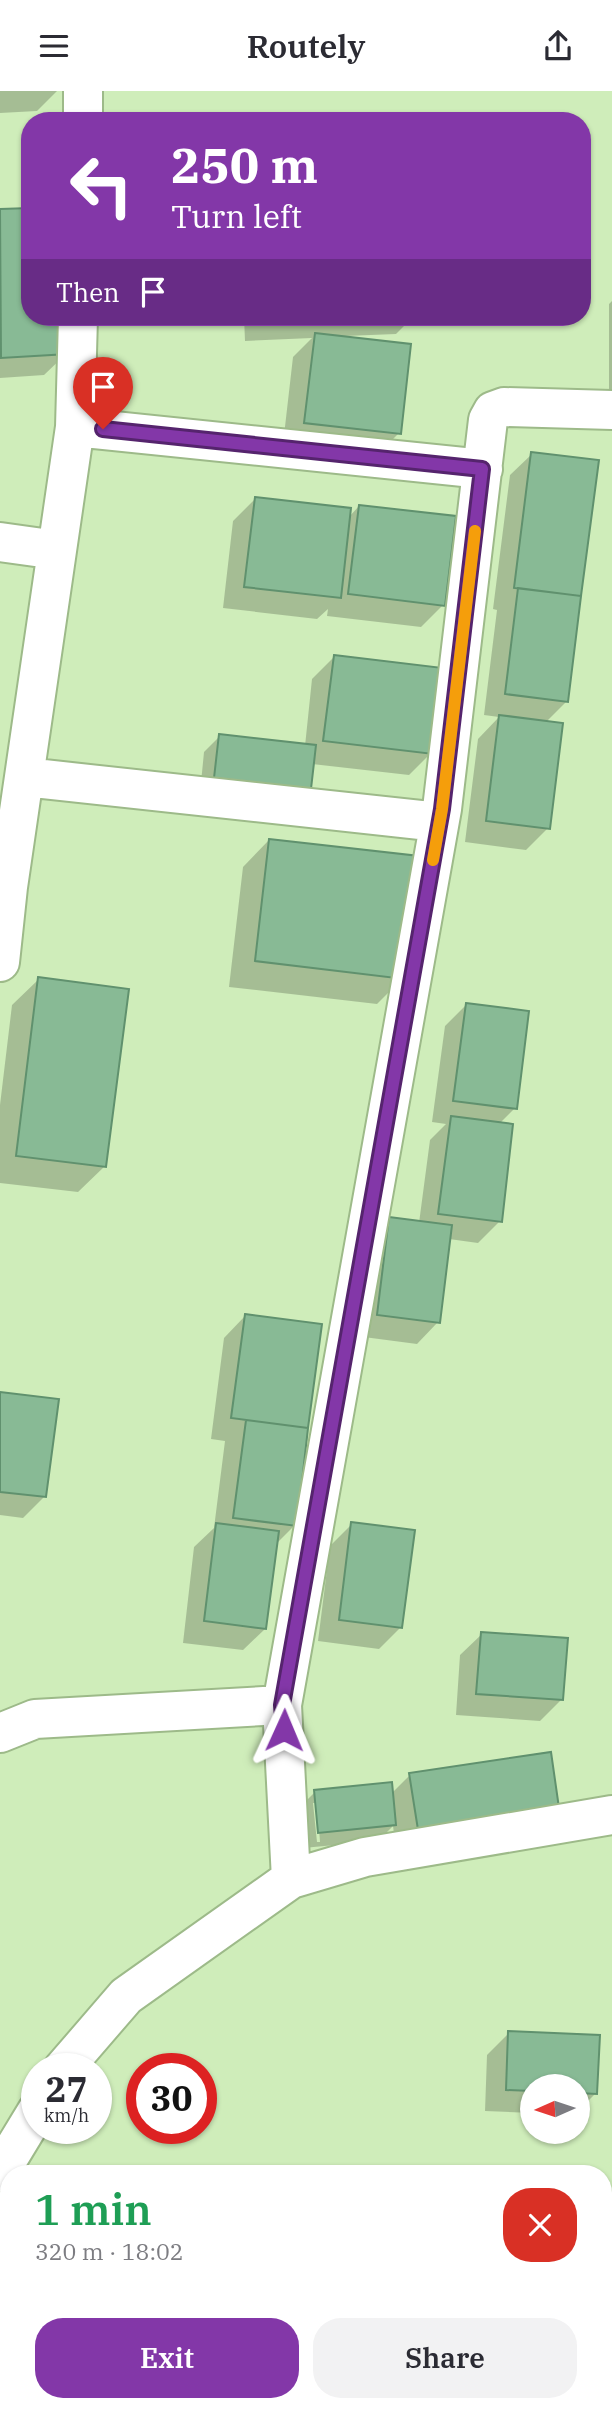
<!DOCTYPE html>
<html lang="en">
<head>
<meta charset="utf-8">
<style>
  body { margin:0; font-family:"IBM Plex Serif",serif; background:#f2f2f3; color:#2b2b33; height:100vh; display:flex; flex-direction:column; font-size:26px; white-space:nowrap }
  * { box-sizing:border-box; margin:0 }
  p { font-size:23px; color:#7c7c81 }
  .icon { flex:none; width:38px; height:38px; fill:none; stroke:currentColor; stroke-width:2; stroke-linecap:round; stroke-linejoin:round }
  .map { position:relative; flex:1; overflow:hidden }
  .panel { position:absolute; left:0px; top:2074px; width:612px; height:247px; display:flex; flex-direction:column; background:#fff; border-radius:28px 28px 0 0; box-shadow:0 2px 5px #0004 }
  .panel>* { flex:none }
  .hud { position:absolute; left:21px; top:21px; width:570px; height:214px; border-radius:28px; box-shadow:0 2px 5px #0004; background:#8337a8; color:#fff; overflow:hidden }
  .needle { width:46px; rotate:267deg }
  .buttons { position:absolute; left:520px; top:1983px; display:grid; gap:14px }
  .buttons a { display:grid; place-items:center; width:70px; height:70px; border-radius:50%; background:#fff; box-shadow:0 2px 5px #0004; font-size:35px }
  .speed { position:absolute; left:21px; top:1962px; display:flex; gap:14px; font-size:35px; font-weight:700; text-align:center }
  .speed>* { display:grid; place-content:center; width:91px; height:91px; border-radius:50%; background:#fff; box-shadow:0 2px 5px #0004; line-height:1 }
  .speed small { font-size:18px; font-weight:400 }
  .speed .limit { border:10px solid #d22; background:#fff; color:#111 }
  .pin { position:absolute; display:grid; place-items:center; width:60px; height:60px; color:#fff; margin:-72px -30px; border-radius:50% 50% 50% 0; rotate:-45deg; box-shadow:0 0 7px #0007 }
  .pin .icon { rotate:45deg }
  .me { position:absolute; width:77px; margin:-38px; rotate:1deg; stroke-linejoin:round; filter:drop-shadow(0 0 5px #0008) }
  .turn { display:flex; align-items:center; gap:24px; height:147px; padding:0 35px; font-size:32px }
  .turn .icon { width:91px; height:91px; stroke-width:2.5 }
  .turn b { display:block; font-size:49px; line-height:60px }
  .then { display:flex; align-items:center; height:66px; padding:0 35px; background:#0003; gap:14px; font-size:26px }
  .round { display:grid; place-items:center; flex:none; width:74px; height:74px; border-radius:28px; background:#f2f2f3 }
  .headline { display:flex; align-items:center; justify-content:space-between; height:119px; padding:0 35px }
  h1 { font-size:42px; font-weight:600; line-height:52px; color:#1e9e55 }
  .action { display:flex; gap:14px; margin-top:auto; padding:14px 35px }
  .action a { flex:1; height:80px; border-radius:28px; background:#8337a8; color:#fff; font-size:28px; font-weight:600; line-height:80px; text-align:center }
  .action a+a { background:#f2f2f3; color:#2b2b33 }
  header { display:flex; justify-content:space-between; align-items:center; height:91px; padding:0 35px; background:#fff; font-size:32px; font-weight:600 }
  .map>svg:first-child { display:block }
  .shadow { fill:#0003; fill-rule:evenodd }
  .building { fill:#88ba95; stroke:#60916e; stroke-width:2 }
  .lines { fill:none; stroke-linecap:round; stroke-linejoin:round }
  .lane-casing { stroke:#9dba89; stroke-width:23 }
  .street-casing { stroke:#9dba89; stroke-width:42 }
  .lane { stroke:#fff; stroke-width:19 }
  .street { stroke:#fff; stroke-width:38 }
  .route-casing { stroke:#55246d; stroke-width:18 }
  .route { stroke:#8337a8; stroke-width:12 }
  .slow { stroke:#f59e0b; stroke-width:12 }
</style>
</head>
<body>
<header><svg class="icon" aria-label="menu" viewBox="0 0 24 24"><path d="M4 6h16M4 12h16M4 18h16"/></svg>Routely<svg class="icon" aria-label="share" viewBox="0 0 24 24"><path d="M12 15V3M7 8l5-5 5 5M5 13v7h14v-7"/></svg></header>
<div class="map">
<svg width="612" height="2319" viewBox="0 0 612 2319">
  <rect width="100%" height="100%" fill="#cfedba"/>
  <path class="shadow" d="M0 0H57L37 20 0 22Z
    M30 119V226H64L66 263 44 284 0 287V120Z
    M612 210V327H609V213Z
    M244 226H413L396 243 345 245 399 342 377 364 283 353 293 266 312 247 245 250Z
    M532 363 567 610 545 632 548 737 526 759 465 751 478 648 499 626 484 624 497 519 493 518 510 384Z
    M255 408 349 426 359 415 443 514 421 536 327 525 328 518 317 528 223 517 233 430Z
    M334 566 431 662 409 684 312 673 309 697 200 702 204 661 220 645 305 655 312 588Z
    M269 749 403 887 377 913 229 896 243 776Z
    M39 888 105 1075 78 1101 0 1092V1014L12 914Z
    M466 914 515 1017 499 1033 500 1130 478 1152 449 1148 438 1231 417 1253 356 1245 368 1150 390 1128 419 1132 430 1049 446 1033 432 1031 445 935Z
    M245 1225 320 1235 295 1434 275 1454 265 1538 243 1559 183 1552 194 1456 214 1437 225 1350 211 1348 224 1247Z
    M0 1303 45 1405 23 1427 0 1424Z
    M352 1433 401 1536 379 1558 318 1550 330 1455Z
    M482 1543 562 1608 540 1630 456 1624 460 1564Z
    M549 1663 397 1766 393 1735 378 1750 303 1757 299 1717 315 1701 391 1703 410 1684ZM313 1712H317L320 1751H317Z
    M509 1942 595 2003 578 2020V1995H532V2022L485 2020 487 1964Z
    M604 2304 612 2308V2319H545L549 2312H604Z"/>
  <path class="building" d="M30 117V226H66L68 263 1 267 0 118Z
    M315 242 411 253 401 343 304 332Z
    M531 361 599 369 581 505 514 497Z
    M255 406 351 417 341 507 244 496Z
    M359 414 456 425 445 515 348 503Z
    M518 497 581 505 568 611 505 603Z
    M334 564 443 577 433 663 323 650Z
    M499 624 563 632 550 738 486 730Z
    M219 643 316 654 311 698 214 687Z
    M269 748 419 765 404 888 255 870Z
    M38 886 129 898 106 1076 16 1065Z
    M466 912 529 920 517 1018 453 1010Z
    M451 1025 513 1033 502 1131 438 1123Z
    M389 1126 452 1134 440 1232 377 1224Z
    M245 1223 322 1233 308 1337 231 1327Z
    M0 1301 59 1308 46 1406 0 1401Z
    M246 1329 308 1337 297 1435 233 1427Z
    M351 1431 415 1439 402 1537 339 1529Z
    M216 1432 279 1440 266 1538 204 1530Z
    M481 1541 568 1547 563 1609 476 1603Z
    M551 1661 560 1724 419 1745 409 1682Z
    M392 1691 396 1734 318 1742 314 1699Z
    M508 1940 600 1944 597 2003 578 2002V1995H532V2000L506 1999Z
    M604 2302 612 2306V2319H551L555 2312H604Z"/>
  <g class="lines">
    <defs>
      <path id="lane" d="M604 2181 612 2165
        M534 2319 538 2312"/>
      <path id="street" d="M83 30V0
        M75 336 483 378
        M0 451 57 459
        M25 686 439 731
        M0 871 8 796 75 336 78 226
        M0 1642 35 1628 282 1614
        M291 1788 282 1614 442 718 488 329 493 320 504 316 612 319
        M63 1978 126 1905 291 1788 365 1766 612 1724
        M0 2081 37 2020
        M444 2312 458 2319
        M0 2316 94 2312
        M305 2319 306 2312"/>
    </defs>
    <use href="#lane" class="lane-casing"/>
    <use href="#street" class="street-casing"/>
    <use href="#lane" class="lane"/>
    <use href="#street" class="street"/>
  </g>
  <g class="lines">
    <defs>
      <path id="route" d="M103 338 482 378 442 718 282 1614 284 1639"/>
    </defs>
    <use href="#route" class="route-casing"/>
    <use href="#route" class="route"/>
    <path class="slow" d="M433 769 442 718 475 440"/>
  </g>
</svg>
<div class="buttons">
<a><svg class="needle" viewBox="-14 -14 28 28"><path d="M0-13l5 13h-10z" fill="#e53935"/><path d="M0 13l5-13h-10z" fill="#7c7c81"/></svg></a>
</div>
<div class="speed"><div>27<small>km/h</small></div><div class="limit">30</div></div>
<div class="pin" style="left:103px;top:338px;background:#d93025"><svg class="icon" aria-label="arrive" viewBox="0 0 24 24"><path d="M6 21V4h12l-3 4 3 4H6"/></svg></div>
<svg class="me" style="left:284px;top:1639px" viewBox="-20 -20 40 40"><path d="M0-17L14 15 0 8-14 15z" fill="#8337a8" stroke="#fff" stroke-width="4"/></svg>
<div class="hud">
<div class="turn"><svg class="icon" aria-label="left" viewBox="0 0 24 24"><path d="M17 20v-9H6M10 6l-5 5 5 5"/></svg><div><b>250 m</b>Turn left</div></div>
<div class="then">Then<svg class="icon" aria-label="arrive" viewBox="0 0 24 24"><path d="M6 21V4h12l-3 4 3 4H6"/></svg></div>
</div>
<section class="panel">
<div class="headline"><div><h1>1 min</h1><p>320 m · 18:02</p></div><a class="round" style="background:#d93025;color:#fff"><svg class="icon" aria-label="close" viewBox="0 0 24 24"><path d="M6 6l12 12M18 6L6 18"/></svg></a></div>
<div class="action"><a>Exit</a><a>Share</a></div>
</section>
</div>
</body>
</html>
